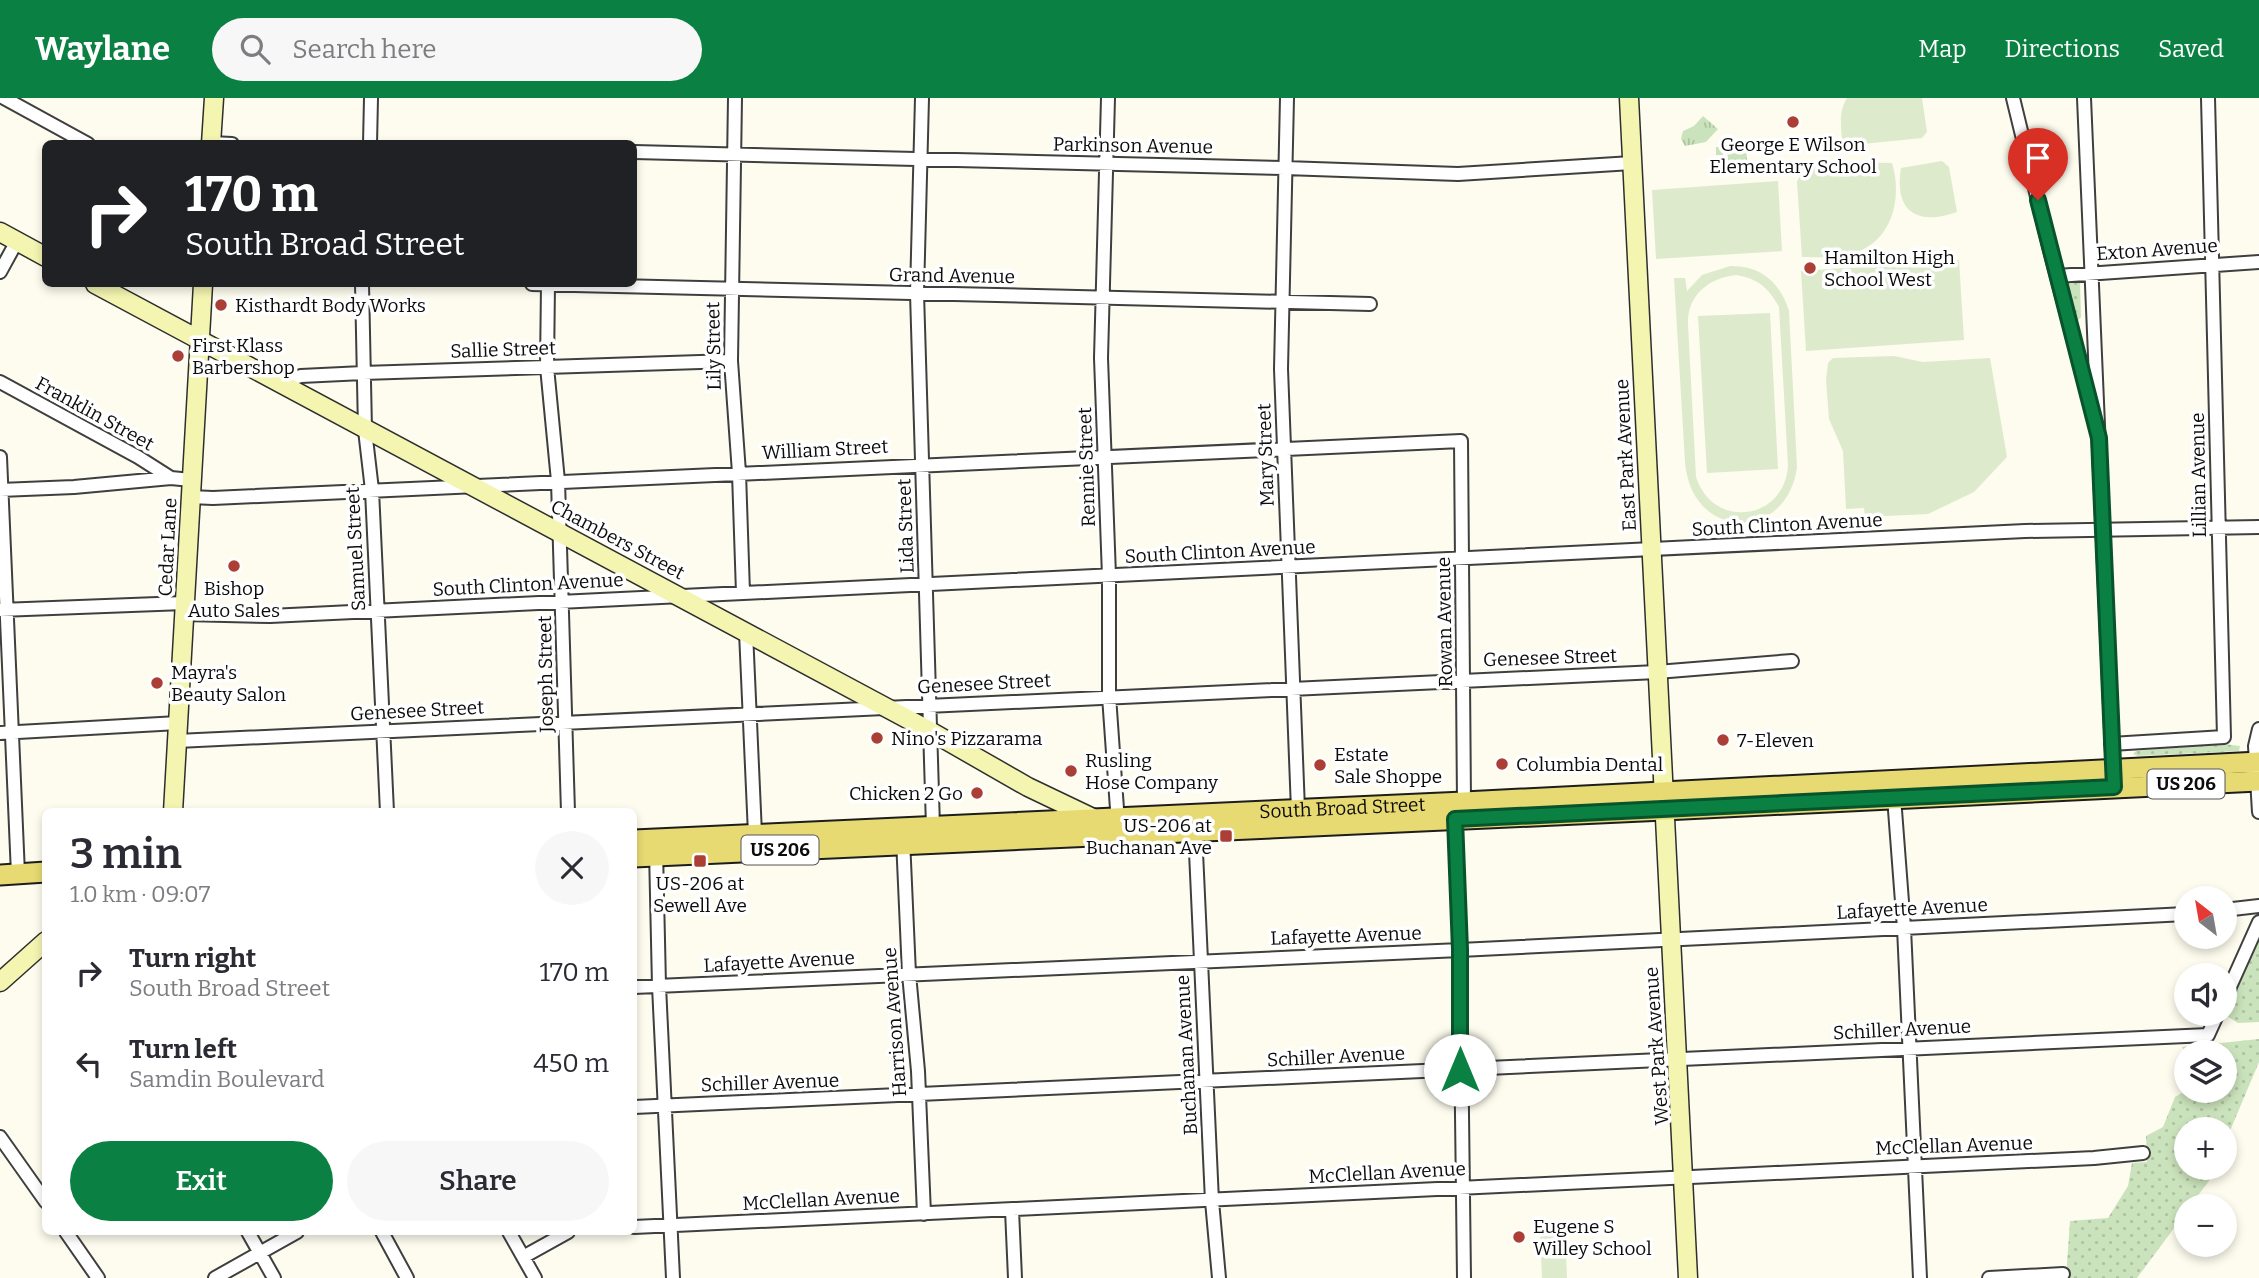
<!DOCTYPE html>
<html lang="en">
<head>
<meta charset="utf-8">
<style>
  body { margin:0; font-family:Bitter,serif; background:#f7f7f7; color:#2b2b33; height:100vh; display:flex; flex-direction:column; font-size:26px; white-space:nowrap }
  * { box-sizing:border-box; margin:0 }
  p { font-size:23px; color:#7c7c81 }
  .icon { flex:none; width:38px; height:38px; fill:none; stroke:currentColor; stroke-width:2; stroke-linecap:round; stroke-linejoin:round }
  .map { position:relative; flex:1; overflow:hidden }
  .panel { position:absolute; left:42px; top:710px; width:595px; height:427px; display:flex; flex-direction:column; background:#fff; border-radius:10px; box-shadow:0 4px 10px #0003 }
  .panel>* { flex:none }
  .banner { position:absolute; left:42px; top:42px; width:595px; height:147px; border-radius:10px; box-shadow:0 4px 10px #0003; background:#202124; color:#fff; overflow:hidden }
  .needle { width:46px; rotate:329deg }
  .controls { position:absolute; left:2174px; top:788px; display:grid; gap:14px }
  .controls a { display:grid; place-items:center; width:63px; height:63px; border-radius:50%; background:#fff; box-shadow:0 4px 10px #0003; font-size:35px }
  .pin { position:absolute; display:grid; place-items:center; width:60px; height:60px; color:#fff; margin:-72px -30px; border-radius:50% 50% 50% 0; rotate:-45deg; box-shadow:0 0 7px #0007 }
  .pin .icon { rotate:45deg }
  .me { position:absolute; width:77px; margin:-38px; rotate:0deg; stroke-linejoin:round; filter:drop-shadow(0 0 5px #0008) }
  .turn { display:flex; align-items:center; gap:24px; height:147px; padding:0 28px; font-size:32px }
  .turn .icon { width:91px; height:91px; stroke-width:2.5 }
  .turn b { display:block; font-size:49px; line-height:60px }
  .round { display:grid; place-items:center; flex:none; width:74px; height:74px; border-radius:37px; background:#f7f7f7 }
  .head { display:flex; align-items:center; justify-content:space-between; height:119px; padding:0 28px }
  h1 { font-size:42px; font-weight:600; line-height:52px }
  .action { display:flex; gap:14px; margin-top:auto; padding:14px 28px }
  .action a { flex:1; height:80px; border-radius:42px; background:#0b8043; color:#fff; font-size:28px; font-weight:600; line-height:80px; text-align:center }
  .action a+a { background:#f7f7f7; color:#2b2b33 }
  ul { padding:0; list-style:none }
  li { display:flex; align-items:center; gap:21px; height:91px; padding:0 28px }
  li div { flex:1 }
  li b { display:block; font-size:26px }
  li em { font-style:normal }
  header { display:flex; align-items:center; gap:42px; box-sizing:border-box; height:98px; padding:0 35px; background:#0b8043; color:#fff }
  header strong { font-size:33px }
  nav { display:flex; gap:38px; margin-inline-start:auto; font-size:24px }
  .search { width:490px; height:63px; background:#f7f7f7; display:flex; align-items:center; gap:18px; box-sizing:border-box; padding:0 24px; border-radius:38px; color:#7c7c81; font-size:26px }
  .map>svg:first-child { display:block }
  .grass { fill:url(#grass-dots) }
  .park { fill:url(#park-tufts) }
  .pitch { fill:#ddebcc; fill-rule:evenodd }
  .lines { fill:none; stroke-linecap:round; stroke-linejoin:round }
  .street-casing { stroke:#3f3f3f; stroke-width:16 }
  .secondary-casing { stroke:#2e2e2e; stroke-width:21 }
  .primary-casing { stroke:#1d1d1d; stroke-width:23 }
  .street { stroke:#fff; stroke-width:12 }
  .secondary { stroke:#f4f5b1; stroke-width:18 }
  .primary { stroke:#e7da73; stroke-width:19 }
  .route-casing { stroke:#07532c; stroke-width:18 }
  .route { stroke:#0b8043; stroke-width:12 }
  .poi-dot { fill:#ab3f36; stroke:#fff; stroke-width:2.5 }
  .labels { text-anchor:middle; stroke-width:7; stroke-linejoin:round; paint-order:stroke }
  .shield { fill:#fff; stroke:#555; stroke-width:2 }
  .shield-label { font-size:18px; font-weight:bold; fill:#0c0c0c }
  .poi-label { font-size:19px; fill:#0c0c0c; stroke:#fff; text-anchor:start }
  .street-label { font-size:19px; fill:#0c0c0c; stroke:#fff }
</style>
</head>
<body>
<header>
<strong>Waylane</strong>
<div class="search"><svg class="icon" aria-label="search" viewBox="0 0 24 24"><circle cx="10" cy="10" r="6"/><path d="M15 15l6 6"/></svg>Search here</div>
<nav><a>Map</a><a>Directions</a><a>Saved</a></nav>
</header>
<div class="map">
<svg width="2259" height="1180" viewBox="0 0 2259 1180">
  <defs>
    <pattern id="grass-dots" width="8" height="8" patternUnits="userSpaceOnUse" patternTransform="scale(1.75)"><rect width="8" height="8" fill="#cbe3bc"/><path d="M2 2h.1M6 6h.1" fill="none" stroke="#adc2a0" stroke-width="1.8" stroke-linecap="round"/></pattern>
    <pattern id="park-tufts" width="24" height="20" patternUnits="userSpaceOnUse" patternTransform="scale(1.75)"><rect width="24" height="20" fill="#cbe3bc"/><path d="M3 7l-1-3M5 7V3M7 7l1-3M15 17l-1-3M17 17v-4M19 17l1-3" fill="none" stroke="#adc2a0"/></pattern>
  </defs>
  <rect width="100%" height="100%" fill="#fdfcee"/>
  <path class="grass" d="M2077 182 2080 185 2081 219 2076 224 2074 223 2063 183Z
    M2216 645 2240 648 2239 653 2138 658 2133 656 2136 653Z
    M2259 840V924L2238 925 2225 917 2226 904Z
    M2259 941V964L2224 1047V1031H2186V1069H2215L2209 1083 2190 1108H2186V1114L2137 1180H2066L2070 1123 2108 1120 2128 1088 2132 1065 2147 1064 2146 1038 2163 1029 2175 999 2187 992H2224V954H2186V956L2182 949Z"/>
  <path class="park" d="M1703 18 1718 31 1706 44 1685 48 1681 41 1683 33 1694 28Z
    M1746 49 1747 62 1728 63 1727 52H1723V57H1716V49Z"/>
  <path class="pitch" d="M1847 0H1922L1927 34 1922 40 1843 48C1841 32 1838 14 1847 0Z
    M1942 63 1949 69 1957 114C1917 128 1894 114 1901 70Z
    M1829 64 1892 65C1902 98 1894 140 1857 154 1841 161 1819 159 1802 159L1797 84C1804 69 1813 65 1829 64Z
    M1778 83 1782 153 1656 161 1652 92Z
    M1959 162 1964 242 1806 253 1801 173Z
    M1730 168C1760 167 1780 184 1789 213L1797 369C1787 445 1691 443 1685 364L1674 180H1685L1687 193 1702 177ZM1736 177C1757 180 1769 190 1779 209L1788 368C1784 423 1713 432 1696 379L1688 226C1687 197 1709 180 1736 177Z
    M1770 215 1778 371 1707 375 1698 218Z
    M1894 258 1923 264 1990 260 2007 359 1974 394 1928 416 1865 419 1864 410 1846 411 1843 353 1829 321 1826 282 1828 265 1833 260Z
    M1565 1132 1567 1180H1542L1540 1134Z"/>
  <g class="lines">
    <defs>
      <path id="street" d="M4 0 88 46
        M735 0 731 263 739 375 743 495
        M922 0 917 195 933 729
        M1108 0 1101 260 1109 478V598L1118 725
        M1287 0 1281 271 1298 712
        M2013 0 2050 152 2093 316
        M2084 0 2113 678
        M211 45 232 46
        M370 46 371 0
        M634 54 1285 70 1458 76 1632 65
        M0 174 17 143
        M2057 178 2259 164
        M362 186 365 332 372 392 387 714
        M532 186 1370 206
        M548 186 547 269 558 383 568 714
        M0 284 138 359 171 380
        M278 285 301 278 363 275 731 263
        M0 359 18 776
        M0 392 74 389 171 380 191 382
        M190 399 213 400 1461 343 1464 704
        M0 512 184 505
        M184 516 270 518 2025 433 2259 429
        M746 534 755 736
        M2259 631 2255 648 2259 714
        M0 635 178 625
        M177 643 1657 574 1792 563
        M2111 646 2224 639 2208 0
        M1894 699 1904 830 1920 1180
        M1455 721 1460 852 1464 1180
        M1195 732 1212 1103 1219 1180
        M903 741 909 876 918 973 924 1116
        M656 752 659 888 673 1180
        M2224 812 2259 808
        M634 889 1460 852 2186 816
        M2224 902 2259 824
        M634 1009 2208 937 2218 915
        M0 1039 46 1104
        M1012 1112 1015 1180
        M634 1129 2094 1060 2143 1055
        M66 1134 98 1180
        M248 1134 274 1180
        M382 1134 407 1180
        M509 1134 535 1180
        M523 1159 568 1134
        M215 1180 297 1134
        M1989 1180 2063 1176"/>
      <path id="secondary" d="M1629 0 1688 1180
        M211 46 214 0
        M0 134 46 159
        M95 186 930 633 1028 689 1095 721
        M173 714 203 186
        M0 884 46 843"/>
      <g id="primary">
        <path id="s1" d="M634 742 1464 704 2259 664"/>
        <path d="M634 759 1664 712 2259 683"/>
        <path d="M0 777 46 774"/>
      </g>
    </defs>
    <use href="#street" class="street-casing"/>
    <use href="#secondary" class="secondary-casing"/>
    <use href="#primary" class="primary-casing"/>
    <use href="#street" class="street"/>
    <use href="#secondary" class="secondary"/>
    <use href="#primary" class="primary"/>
  </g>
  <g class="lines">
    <defs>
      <path id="route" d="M1460 972V852L1455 721 2114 689 2099 340 2038 102"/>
    </defs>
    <use href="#route" class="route-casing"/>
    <use href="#route" class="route"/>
  </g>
  <g class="poi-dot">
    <circle cx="1793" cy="24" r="7"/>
    <circle cx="1810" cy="170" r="7"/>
    <circle cx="221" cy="207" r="7"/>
    <circle cx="178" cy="258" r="7"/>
    <circle cx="234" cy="468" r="7"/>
    <circle cx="157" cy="585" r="7"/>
    <circle cx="877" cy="640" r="7"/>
    <circle cx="1723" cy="642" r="7"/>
    <circle cx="1502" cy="666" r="7"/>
    <circle cx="1320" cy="667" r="7"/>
    <circle cx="1071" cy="673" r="7"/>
    <circle cx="977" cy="695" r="7"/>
    <rect x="1219" y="731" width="14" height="14" rx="3.5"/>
    <rect x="693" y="756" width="14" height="14" rx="3.5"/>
    <circle cx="1519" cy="1139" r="7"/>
  </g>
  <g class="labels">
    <g class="shield">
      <rect x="2147.5" y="671.5" width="77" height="29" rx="5"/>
      <rect x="741.5" y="737.5" width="77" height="29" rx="5"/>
    </g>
    <g class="shield-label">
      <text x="2186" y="692">US 206</text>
      <text x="780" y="758">US 206</text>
    </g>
    <g class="poi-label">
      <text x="1793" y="53" text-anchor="middle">George E Wilson<tspan x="1793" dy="22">Elementary School</tspan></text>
      <text x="1824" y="166">Hamilton High<tspan x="1824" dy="22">School West</tspan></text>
      <text x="235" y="214">Kisthardt Body Works</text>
      <text x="192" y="254">First Klass<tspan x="192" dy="22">Barbershop</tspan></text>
      <text x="234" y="497" text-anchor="middle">Bishop<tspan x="234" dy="22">Auto Sales</tspan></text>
      <text x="171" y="581">Mayra's<tspan x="171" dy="22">Beauty Salon</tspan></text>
      <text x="891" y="647">Nino's Pizzarama</text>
      <text x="1737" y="649">7-Eleven</text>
      <text x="1334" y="663">Estate<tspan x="1334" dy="22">Sale Shoppe</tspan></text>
      <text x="1085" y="669">Rusling<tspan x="1085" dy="22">Hose Company</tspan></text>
      <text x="1516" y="673">Columbia Dental</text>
      <text x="963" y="702" text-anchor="end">Chicken 2 Go</text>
      <text x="1212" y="734" text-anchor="end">US-206 at<tspan x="1212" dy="22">Buchanan Ave</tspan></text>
      <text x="700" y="792" text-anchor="middle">US-206 at<tspan x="700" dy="22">Sewell Ave</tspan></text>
      <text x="1533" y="1135">Eugene S<tspan x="1533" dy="22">Willey School</tspan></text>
    </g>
    <g class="street-label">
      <text transform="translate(1133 47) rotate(1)" y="7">Parkinson Avenue</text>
      <text transform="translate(2157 151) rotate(-4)" y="7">Exton Avenue</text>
      <text transform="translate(952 177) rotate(1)" y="7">Grand Avenue</text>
      <text transform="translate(713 248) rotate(-91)" y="7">Lily Street</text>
      <text transform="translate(503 251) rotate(-2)" y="7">Sallie Street</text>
      <text transform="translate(95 315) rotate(29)" y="7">Franklin Street</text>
      <text transform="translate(825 351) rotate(-3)" y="7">William Street</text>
      <text transform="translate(1265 357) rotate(-92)" y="7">Mary Street</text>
      <text transform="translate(1625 357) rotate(-93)" y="7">East Park Avenue</text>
      <text transform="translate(1086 369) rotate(-92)" y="7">Rennie Street</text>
      <text transform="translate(2198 377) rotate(-91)" y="7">Lillian Avenue</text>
      <text transform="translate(1787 426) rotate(-3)" y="7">South Clinton Avenue</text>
      <text transform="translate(905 428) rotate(-92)" y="7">Lida Street</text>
      <text transform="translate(618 441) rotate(28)" y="7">Chambers Street</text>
      <text transform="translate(167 449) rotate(-87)" y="7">Cedar Lane</text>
      <text transform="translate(355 451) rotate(-93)" y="7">Samuel Street</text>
      <text transform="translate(1220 453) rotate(-3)" y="7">South Clinton Avenue</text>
      <text transform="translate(528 486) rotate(-3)" y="7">South Clinton Avenue</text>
      <text transform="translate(1444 524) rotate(-91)" y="7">Rowan Avenue</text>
      <text transform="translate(1550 559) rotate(-2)" y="7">Genesee Street</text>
      <text transform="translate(545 576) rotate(-91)" y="7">Joseph Street</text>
      <text transform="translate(984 585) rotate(-3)" y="7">Genesee Street</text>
      <text transform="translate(417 612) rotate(-3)" y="7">Genesee Street</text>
      <text dy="7" stroke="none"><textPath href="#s1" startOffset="709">South Broad Street</textPath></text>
      <text transform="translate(1912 810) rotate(-3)" y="7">Lafayette Avenue</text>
      <text transform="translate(1346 837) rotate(-2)" y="7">Lafayette Avenue</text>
      <text transform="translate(779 863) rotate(-3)" y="7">Lafayette Avenue</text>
      <text transform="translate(894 924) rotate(-94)" y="7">Harrison Avenue</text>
      <text transform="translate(1902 931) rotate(-3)" y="7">Schiller Avenue</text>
      <text transform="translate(1656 948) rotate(-94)" y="7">West Park Avenue</text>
      <text transform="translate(1186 957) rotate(-93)" y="7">Buchanan Avenue</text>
      <text transform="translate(1336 958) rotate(-3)" y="7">Schiller Avenue</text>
      <text transform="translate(770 984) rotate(-2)" y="7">Schiller Avenue</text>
      <text transform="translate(1954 1047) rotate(-2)" y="7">McClellan Avenue</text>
      <text transform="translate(1387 1074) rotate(-3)" y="7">McClellan Avenue</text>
      <text transform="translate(821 1101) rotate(-3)" y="7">McClellan Avenue</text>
    </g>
  </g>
</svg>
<div class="controls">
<a><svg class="needle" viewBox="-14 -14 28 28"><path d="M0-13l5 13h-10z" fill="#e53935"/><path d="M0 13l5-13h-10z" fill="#7c7c81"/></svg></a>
<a><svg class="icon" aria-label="sound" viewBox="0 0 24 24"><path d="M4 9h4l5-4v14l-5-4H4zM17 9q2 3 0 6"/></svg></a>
<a><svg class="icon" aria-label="layers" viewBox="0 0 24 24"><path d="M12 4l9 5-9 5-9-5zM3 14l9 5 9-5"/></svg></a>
<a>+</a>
<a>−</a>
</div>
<div class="pin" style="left:2038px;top:102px;background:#d93025"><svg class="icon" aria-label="arrive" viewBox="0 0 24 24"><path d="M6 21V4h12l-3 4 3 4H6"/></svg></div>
<svg class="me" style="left:1460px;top:972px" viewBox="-20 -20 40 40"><circle r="19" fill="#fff"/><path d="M0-13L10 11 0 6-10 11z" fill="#0b8043"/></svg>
<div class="banner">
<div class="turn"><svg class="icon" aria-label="right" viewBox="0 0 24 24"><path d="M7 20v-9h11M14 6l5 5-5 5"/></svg><div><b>170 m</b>South Broad Street</div></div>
</div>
<section class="panel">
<div class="head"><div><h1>3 min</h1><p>1.0 km · 09:07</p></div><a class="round"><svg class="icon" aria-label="close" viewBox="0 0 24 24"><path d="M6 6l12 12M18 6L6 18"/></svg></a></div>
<ul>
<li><svg class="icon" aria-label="right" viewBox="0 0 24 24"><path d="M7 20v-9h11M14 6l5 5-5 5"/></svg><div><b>Turn right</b><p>South Broad Street</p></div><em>170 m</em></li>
<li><svg class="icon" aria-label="left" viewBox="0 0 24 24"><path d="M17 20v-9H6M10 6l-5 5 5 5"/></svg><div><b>Turn left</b><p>Samdin Boulevard</p></div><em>450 m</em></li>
</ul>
<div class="action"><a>Exit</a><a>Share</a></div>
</section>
</div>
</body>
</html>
